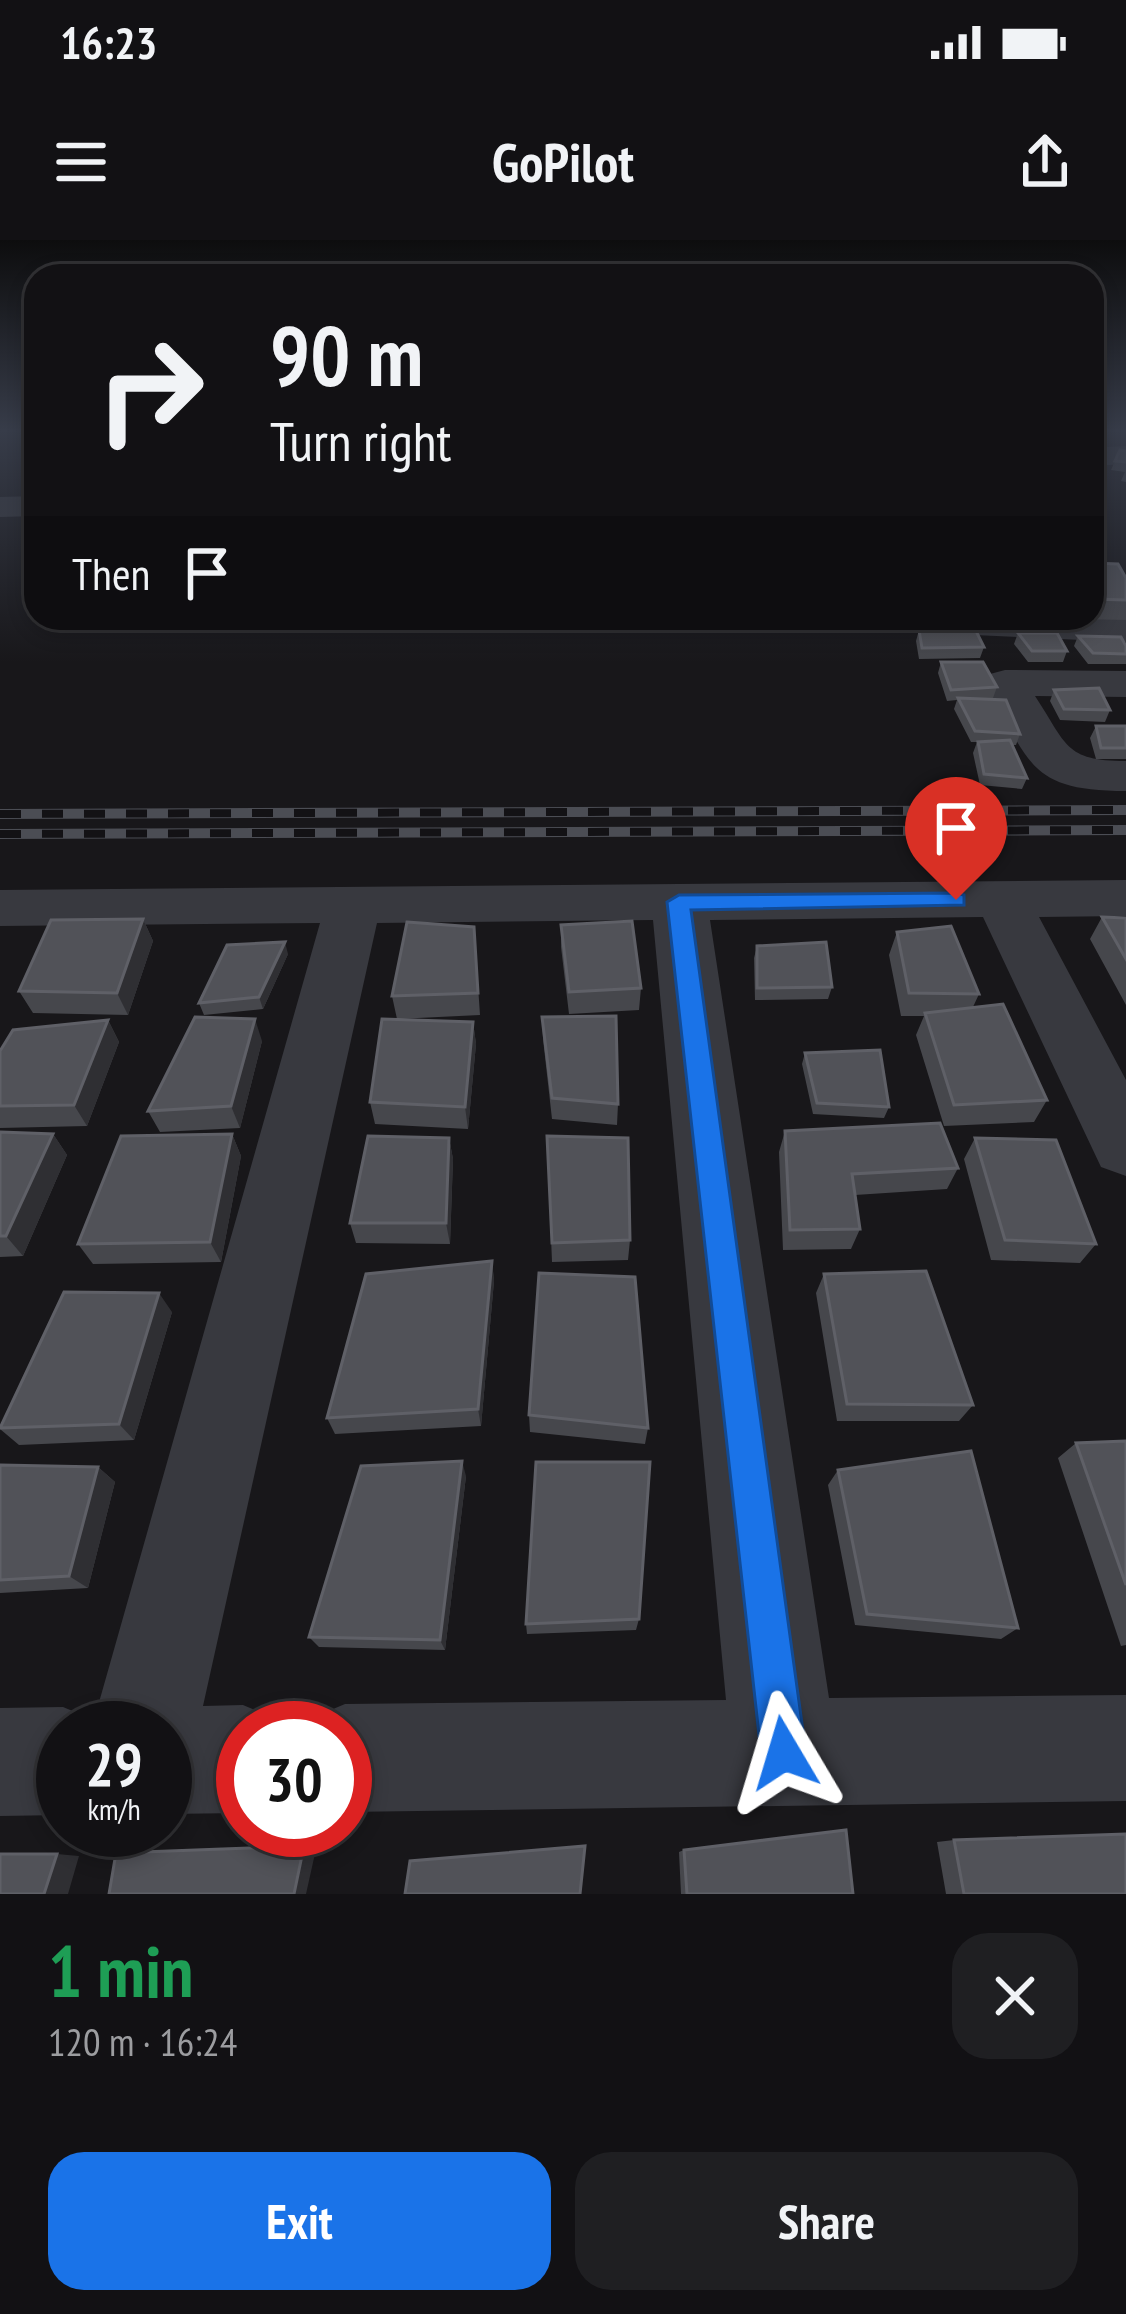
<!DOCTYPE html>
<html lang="en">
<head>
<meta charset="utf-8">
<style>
  body { margin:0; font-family:"PT Sans Narrow",sans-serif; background:#1f1f22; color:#f1f3f6; height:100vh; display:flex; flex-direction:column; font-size:45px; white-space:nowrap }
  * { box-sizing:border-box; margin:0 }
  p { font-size:39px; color:#9c9da0 }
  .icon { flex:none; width:66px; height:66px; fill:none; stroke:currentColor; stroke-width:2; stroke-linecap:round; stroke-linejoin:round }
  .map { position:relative; height:1654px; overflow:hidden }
  .drawer { display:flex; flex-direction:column; background:#121114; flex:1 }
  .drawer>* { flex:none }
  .guide { position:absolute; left:24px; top:24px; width:1080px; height:366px; border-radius:36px; box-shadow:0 6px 18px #0003,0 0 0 3px #313134; background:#121114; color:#f1f3f6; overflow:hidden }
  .speed { position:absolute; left:36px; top:1461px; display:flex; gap:24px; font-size:60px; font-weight:700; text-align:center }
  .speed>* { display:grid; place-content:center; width:156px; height:156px; border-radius:50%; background:#121114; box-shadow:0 6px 18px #0003,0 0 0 3px #313134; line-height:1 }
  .speed small { font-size:30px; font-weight:400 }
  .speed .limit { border:18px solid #d22; background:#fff; color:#111 }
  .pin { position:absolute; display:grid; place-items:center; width:102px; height:102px; color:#fff; margin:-123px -51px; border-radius:50% 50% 50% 0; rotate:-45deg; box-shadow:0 0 12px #0007 }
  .pin .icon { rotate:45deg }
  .me { position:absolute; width:132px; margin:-66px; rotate:353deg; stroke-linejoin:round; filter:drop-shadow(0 0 9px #0008) }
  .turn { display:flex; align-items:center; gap:42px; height:252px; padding:0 48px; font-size:54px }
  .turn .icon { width:156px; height:156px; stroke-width:2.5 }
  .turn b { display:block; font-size:84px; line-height:102px }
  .then { display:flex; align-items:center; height:114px; padding:0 48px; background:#0003; gap:24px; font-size:45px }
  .round { display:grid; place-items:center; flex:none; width:126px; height:126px; border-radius:36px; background:#1f1f22 }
  .head { display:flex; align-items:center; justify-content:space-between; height:204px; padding:0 48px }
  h1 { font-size:72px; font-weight:700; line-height:90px; color:#1e9e55 }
  .primary-button { display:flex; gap:24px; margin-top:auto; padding:24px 48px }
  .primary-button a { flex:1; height:138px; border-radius:36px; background:#1a73e8; color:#fff; font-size:48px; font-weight:700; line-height:138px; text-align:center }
  .primary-button a+a { background:#1f1f22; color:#f1f3f6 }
  .status { display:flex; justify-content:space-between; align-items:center; height:84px; padding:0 60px; background:#121114; direction:ltr }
  .status svg { height:33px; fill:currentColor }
  header { display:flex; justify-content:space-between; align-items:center; height:156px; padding:0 48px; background:#121114; font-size:54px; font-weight:700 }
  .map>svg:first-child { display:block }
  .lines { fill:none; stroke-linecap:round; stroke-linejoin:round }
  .street { fill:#38393f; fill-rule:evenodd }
  .rail-casing { stroke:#4b4d54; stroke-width:10 }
  .rail { stroke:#131215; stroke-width:8; stroke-dasharray:21; stroke-linecap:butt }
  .wall { fill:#46474c }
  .shaded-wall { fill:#2f2f33 }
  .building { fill:#515258; stroke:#5f6067; stroke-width:3 }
  .route { fill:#1a73e8; stroke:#114b97; stroke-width:3 }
</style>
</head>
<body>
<div class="status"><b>16:23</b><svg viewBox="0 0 49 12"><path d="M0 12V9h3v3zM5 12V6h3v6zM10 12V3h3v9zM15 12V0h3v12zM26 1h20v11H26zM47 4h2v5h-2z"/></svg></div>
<header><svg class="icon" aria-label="menu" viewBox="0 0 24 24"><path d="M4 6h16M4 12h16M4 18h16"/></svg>GoPilot<svg class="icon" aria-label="share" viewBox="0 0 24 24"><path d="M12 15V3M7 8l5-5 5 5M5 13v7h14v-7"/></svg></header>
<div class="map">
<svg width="1126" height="1654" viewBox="0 0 1126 1654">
  <rect width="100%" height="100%" fill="#18171a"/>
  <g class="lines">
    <path class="street" d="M1126 206V224L1092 226V208Z
      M36 256V276L0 277V257Z
      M846 378H1126V402L866 390 852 386Z
      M1005 430 1126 431V457L1035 456C1067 504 1064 521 1126 521V551C1026 551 1031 521 984 443L990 434Z
      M1126 640V676L1039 677 1126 840V936L1101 927 983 677 710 680 829 1458 1126 1455V1561L345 1572V1488H304L307 1480 345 1464 726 1460 653 680 377 683 203 1466 243 1465 281 1481 284 1488H243V1573L165 1574V1488H63V1575L0 1576V1468L63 1467 94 1480 320 683 0 686V650Z"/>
    <defs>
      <path id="rail" d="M0 574 1126 570
        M0 594 1126 590"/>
    </defs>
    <use href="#rail" class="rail-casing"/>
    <use href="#rail" class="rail"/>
  </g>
  <path class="wall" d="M1120 210 1126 211V242L1121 241 1125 232 1111 230Z
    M1092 323 1126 338V380L1078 379 1092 378Z
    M919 390 984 407 980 418 919 419 916 401Z
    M1018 393 1067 411 1063 422H1028L1014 404Z
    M1078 396 1126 406V424H1088L1074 406Z
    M941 422 997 447 993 458 982 459 1020 494 1016 505H1013L1027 538 1022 549 980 545 973 513 977 502H971L954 469 957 460 947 461 938 433Z
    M1054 450 1110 470 1105 482 1060 480 1050 461Z
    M1096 486H1126V519H1096L1090 498Z
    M1102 677 1126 678V765L1090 699Z
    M143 679 153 701 128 775 33 773 19 751Z
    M561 685 641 748 639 770 569 774 561 707Z
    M474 687 480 775 397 779 392 756Z
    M897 692 979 754 973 767 1047 860 1034 882 944 886 916 795 924 776H901L889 715Z
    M757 706 832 747 828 759 755 760 754 718Z
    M288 714 263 769 204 775 199 763Z
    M542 777 618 864 617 885 552 879 543 799Z
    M108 780 119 802 87 886 0 888V811Z
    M473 782 476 804 468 889 375 884 370 862Z
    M262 801 240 888 160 892 148 871Z
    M805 813 889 867 884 878 813 874 802 824Z
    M785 891 958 928 947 949 855 955 860 989 851 1009 783 1010 779 912Z
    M0 892 53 894 67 915 23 1016 0 1017Z
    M232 894 241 916 221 1022 93 1024 78 1004Z
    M547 896 630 1000 628 1020 552 1022Z
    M449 898 453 919 450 1004 356 1003 350 983Z
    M975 898 1096 1004 1080 1023 991 1020 964 919Z
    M492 1021 494 1041 481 1186 335 1194 327 1178Z
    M824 1034 973 1165 959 1181H837L816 1053Z
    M172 1072 134 1200 19 1205 0 1189Z
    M529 1175 648 1188 645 1204 530 1192Z
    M1126 1201V1405L1121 1406 1058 1218 1076 1203Z
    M0 1225 98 1227 115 1242 88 1348 0 1353Z
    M838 1230 1018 1388 1001 1399 855 1385 828 1245Z
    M466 1236 445 1410 319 1407 309 1397Z
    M639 1379 636 1390 527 1394 526 1384Z
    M954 1600 1126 1654H946L937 1602Z
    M684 1610 853 1654H681L679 1612Z"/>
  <path class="shaded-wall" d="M143 679 153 701 128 775 117 753Z
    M285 702 288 714 263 769 259 757Z
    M255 779 262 801 240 888 231 866Z
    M108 780 119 802 87 886 74 865Z
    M473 782 476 804 468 889 465 867Z
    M53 894 67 915 23 1016 6 996Z
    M232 894 241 916 221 1022 210 1002Z
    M449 898 453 919 450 1004 446 983Z
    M492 1021 494 1041 481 1186 478 1169Z
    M159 1053 172 1072 134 1200 119 1184Z
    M462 1221 466 1236 445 1410 440 1400Z
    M98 1227 115 1242 88 1348 69 1336Z
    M304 1606 316 1609 306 1654H294Z
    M57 1614 79 1616 68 1654H44Z"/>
  <path class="building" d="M1092 192H1104L1098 199 1092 198Z
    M1120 210 1126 211V222L1115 221Z
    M1092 323 1118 324 1126 338V360L1092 359Z
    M975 389 984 407 922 408 919 390Z
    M1018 393H1057L1067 411H1032Z
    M1078 396 1121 397 1126 406V414L1093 413Z
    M941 422H983L997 447 951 450Z
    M1099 448 1110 470 1064 469 1054 450Z
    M958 458 1006 460 1020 494 975 491Z
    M1096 486H1126V508H1101Z
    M1010 500 1027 538 984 534 978 502Z
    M1102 677 1126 678V719Z
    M143 679 117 753 19 751 51 680Z
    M632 681 641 748 569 752 561 685Z
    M407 682 474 687 478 753 392 756Z
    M951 686 979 754 909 753 897 692Z
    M285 702 259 757 199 763 227 705Z
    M826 702 832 747 757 748V706Z
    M1003 764 1047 860 954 865 925 773Z
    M616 776 618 864 552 858 542 777Z
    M195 777 255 779 231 866 148 871Z
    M382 779 473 782 465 867 370 862Z
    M108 780 74 865 0 866V811L13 790Z
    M880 810 889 867 817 863 805 813Z
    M940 883 958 928 852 934 860 989 790 990 785 891Z
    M0 892 53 894 6 996H0Z
    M232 894 210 1002 78 1004 121 896Z
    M368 896 449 898 446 983H350Z
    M547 896 628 898 630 1000 552 1003Z
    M975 898 1056 900 1096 1004 1005 1000Z
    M492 1021 478 1169 327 1178 366 1034Z
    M926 1031 973 1165 847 1164 824 1034Z
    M539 1033 635 1037 648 1188 529 1175Z
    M64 1052 159 1053 119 1184 0 1188Z
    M1126 1201V1345L1076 1203Z
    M971 1211 1018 1388 867 1374 838 1230Z
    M462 1221 440 1400 309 1397 361 1226Z
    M536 1222H650L639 1379 526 1384Z
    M0 1225 98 1227 69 1336 0 1340Z
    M846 1590 853 1654H687L684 1610Z
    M1126 1594V1654H964L954 1600Z
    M304 1606 294 1654H109L116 1613Z
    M585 1606 580 1654H405L410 1621Z
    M0 1614H57L44 1654H0Z"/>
  <linearGradient id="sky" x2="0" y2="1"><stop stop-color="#0d0d0e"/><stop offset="0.45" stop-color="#373c49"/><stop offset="1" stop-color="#373c49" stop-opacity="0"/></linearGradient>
  <rect width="1126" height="423" fill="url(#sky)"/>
  <path class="route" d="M956 653 964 655V665L691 670 806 1513 799 1528 784 1535 768 1528 761 1513 667 662 679 655Z"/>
</svg>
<div class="speed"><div>29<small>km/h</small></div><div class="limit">30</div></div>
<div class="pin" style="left:956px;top:660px;background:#d93025"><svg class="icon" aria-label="arrive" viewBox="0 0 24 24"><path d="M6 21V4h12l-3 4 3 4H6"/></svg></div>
<svg class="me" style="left:784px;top:1513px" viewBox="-20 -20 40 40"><path d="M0-17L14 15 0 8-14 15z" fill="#1a73e8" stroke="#fff" stroke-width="4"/></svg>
<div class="guide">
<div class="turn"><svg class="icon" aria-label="right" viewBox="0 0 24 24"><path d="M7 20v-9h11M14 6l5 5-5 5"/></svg><div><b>90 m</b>Turn right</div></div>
<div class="then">Then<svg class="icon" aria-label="arrive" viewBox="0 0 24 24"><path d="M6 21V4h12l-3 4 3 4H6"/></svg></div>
</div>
</div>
<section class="drawer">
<div class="head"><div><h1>1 min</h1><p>120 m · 16:24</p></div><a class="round"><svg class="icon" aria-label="close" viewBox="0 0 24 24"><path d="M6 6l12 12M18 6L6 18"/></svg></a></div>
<div class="primary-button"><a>Exit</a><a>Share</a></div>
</section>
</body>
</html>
